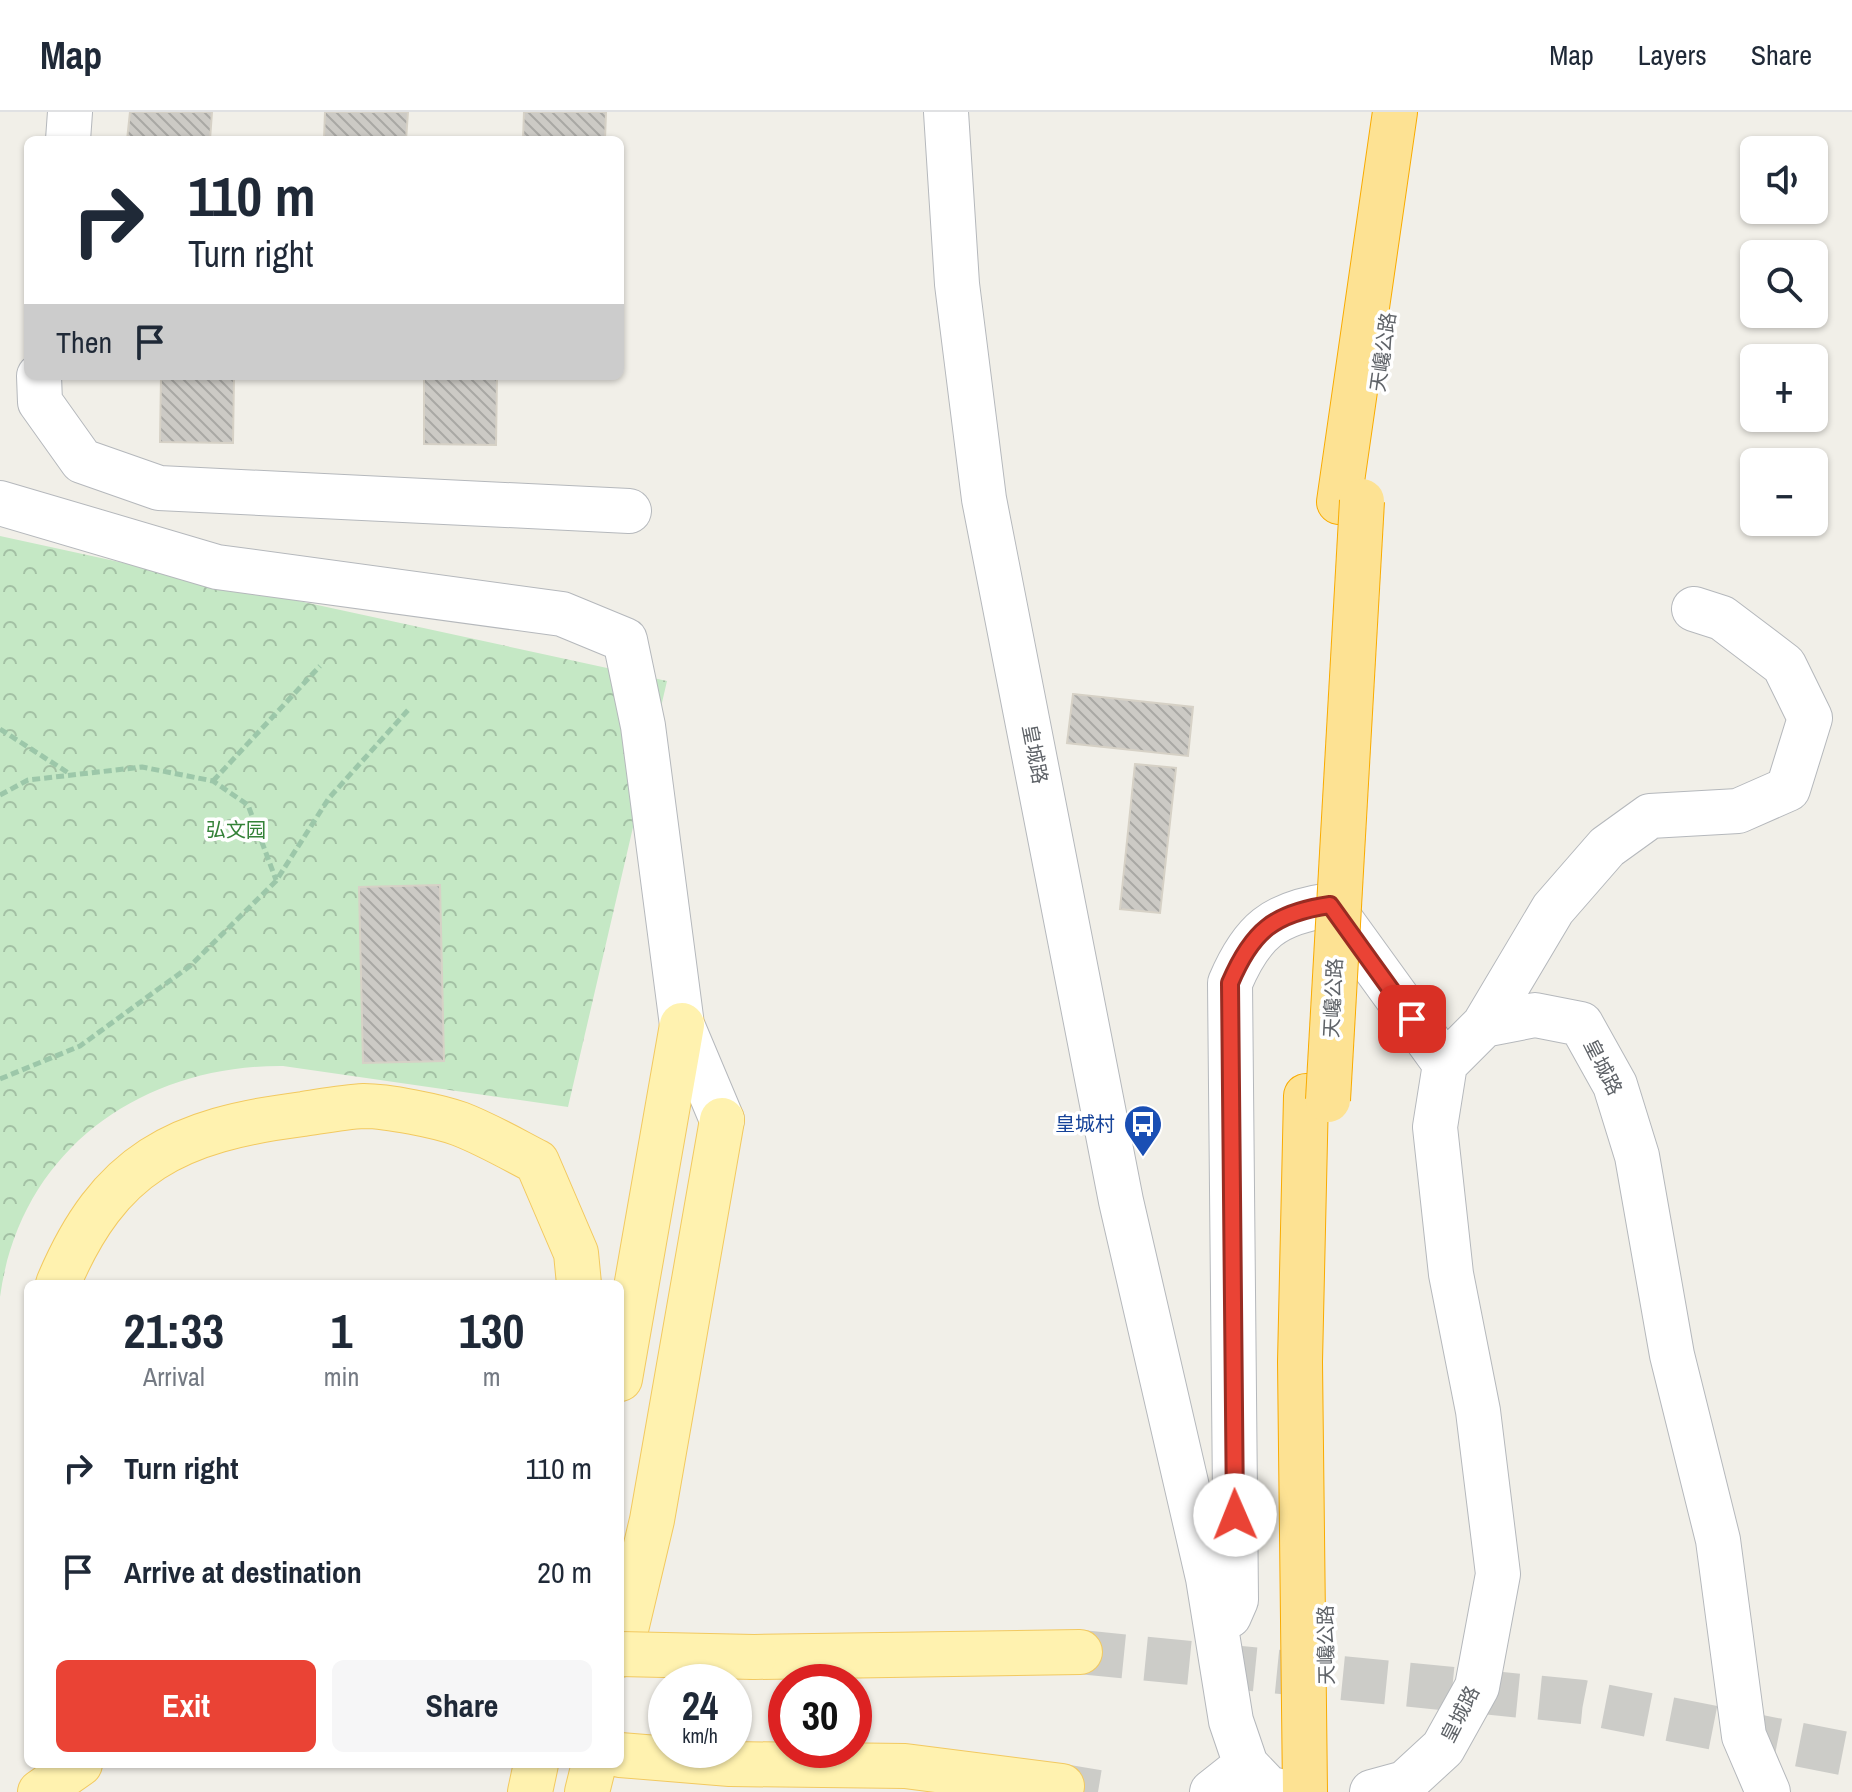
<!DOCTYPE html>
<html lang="en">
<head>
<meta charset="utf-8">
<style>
  body { margin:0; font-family:"Archivo Narrow","Noto Sans SC",sans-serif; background:#f6f6f7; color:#1f2937; height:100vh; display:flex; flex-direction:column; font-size:30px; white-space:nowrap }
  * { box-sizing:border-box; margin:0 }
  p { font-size:26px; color:#747a83 }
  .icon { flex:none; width:44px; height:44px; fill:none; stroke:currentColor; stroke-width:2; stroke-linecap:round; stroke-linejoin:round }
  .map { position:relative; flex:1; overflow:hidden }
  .panel { position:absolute; left:24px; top:1168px; width:600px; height:488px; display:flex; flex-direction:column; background:#fff; border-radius:12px; box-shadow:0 2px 6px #0004 }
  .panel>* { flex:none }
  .hud { position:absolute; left:24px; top:24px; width:600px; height:244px; border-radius:12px; box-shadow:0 2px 6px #0004; background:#fff; color:#1f2937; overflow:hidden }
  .tools { position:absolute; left:1740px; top:24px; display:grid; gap:16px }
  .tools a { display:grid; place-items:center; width:88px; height:88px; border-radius:12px; background:#fff; box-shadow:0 2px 6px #0004; font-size:40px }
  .speed { position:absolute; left:648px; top:1552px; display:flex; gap:16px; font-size:40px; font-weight:700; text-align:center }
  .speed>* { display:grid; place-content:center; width:104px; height:104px; border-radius:50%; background:#fff; box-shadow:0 2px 6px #0004; line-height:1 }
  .speed small { font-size:20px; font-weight:400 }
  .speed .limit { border:12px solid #d22; background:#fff; color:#111 }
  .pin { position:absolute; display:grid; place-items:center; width:68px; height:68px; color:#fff; margin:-34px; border-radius:16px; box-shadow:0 4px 12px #0006 }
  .me { position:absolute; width:88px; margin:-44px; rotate:359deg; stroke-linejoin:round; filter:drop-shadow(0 0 6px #0008) }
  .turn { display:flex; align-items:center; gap:28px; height:168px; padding:0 32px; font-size:36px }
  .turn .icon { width:104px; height:104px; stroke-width:2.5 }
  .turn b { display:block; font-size:56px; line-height:68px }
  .then { display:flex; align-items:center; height:76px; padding:0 32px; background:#0003; gap:16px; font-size:30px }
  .eta { display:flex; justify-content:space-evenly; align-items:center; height:136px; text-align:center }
  .eta b { font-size:48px; font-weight:700; line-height:56px }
  .action { display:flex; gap:16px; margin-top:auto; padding:16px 32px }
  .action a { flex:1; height:92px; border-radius:12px; background:#ea4335; color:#fff; font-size:32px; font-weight:700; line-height:92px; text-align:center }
  .action a+a { background:#f6f6f7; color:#1f2937 }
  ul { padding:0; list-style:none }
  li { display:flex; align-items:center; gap:24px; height:104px; padding:0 32px }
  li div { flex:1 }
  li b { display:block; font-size:30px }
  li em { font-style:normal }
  header { display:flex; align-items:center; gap:48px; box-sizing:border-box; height:112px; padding:0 40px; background:#fff; border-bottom:2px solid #e0e1e3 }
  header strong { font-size:38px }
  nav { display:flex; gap:44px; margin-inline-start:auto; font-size:28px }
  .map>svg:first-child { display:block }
  .forest { fill:url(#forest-crowns) }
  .building { fill:url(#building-back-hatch); stroke:#d6d1c6; stroke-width:2 }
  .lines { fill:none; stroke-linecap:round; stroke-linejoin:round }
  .major-tunnel { stroke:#ccccc8; stroke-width:44; stroke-dasharray:44 22; stroke-linecap:butt }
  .minor-casing { stroke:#b5b8bc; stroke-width:46 }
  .major-casing { stroke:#f2c960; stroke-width:46 }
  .highway-casing { stroke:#f9ab00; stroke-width:46 }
  .path { stroke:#9cc7a9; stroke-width:5; stroke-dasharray:8 4; stroke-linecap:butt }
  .minor { stroke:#fff; stroke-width:44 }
  .major { stroke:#fff2af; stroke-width:44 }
  .highway { stroke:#fde293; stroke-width:44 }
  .major-bridge-casing { stroke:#f2c960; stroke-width:46; stroke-linecap:butt }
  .highway-bridge-casing { stroke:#f9ab00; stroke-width:46; stroke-linecap:butt }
  .major-bridge { stroke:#fff2af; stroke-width:44 }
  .highway-bridge { stroke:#fde293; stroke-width:44 }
  .route-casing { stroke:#982c22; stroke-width:20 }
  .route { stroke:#ea4335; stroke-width:14 }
  .labels { text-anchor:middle; stroke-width:7; stroke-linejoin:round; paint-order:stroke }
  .street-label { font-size:20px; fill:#5f6368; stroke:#fff }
  .park-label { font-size:20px; fill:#348238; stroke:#fff }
  .transit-label { font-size:20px; fill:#164399; stroke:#fff; text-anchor:end }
</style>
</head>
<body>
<header>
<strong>Map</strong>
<nav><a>Map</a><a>Layers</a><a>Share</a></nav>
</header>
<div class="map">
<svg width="1852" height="1680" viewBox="0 0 1852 1680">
  <defs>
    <pattern id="forest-crowns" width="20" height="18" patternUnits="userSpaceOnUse" patternTransform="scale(2)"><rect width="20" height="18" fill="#c5e8c5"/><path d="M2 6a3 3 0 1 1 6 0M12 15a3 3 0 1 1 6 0" fill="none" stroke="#a3c0a4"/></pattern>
    <pattern id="building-back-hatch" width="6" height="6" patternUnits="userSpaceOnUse" patternTransform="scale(2)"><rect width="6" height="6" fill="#cccac5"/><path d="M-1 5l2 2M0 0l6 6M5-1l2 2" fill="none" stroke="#a9a8a4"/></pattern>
  </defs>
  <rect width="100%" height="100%" fill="#f1efe8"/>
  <path class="forest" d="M0 424 667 569 568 995 283 954C141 953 20 1038 0 1185Z"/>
  <path class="building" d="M130 0H212L210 28H127Z
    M325 0H408L406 28H324Z
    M524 0H606L605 28H523Z
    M161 264H234L233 331 160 330Z
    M424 264H497L496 333 424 332Z
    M1073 582 1193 595 1188 644 1067 631Z
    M1135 652 1176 656 1160 801 1120 797Z
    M440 773 444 949 363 951 359 775Z"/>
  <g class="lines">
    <path class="major-tunnel" d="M1080 1540 1583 1590 1852 1643
      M1062 1674 1098 1680"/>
    <defs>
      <path id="minor" d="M946 0 957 172 984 387 1121 1089 1208 1466 1231 1609 1246 1653 1268 1676 1284 1680
        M68 28 70 0
        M39 264 40 290 82 349 159 376 629 399
        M0 391 217 455 562 502 625 528 643 614 682 913 722 1008
        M1484 913 1553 797 1607 735 1650 704 1738 699 1788 677 1810 606 1784 553 1722 506 1694 497
        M1229 1504 1236 1488 1230 871C1252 819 1274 801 1330 793L1445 952
        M1212 1680 1246 1653
        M1372 1680 1405 1671 1443 1636 1477 1575 1498 1462 1478 1299 1451 1162 1435 1015 1445 952 1484 913 1535 903 1581 912 1615 973 1637 1044 1672 1243 1718 1428 1744 1624 1768 1680"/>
      <path id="major" d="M58 1172C109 1050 177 1018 303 1002 323 999 344 995 364 994 387 994 438 1004 460 1012 486 1022 512 1037 537 1050L576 1141 579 1172
        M620 1267 682 913
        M620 1543 652 1408 722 1008
        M754 1545 1080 1540
        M620 1643 730 1652 905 1654 1062 1674
        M40 1680 80 1652
        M530 1680 536 1652
        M587 1680 594 1652"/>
      <path id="highway" d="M1339 390 1395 0
        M1305 1680 1300 1250 1306 984"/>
    </defs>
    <use href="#minor" class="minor-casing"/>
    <use href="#major" class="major-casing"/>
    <use href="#highway" class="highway-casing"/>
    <path class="path" d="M0 617 70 662
      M213 669 320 554
      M0 683 28 668 142 655 213 669 248 693 276 768
      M0 967 80 934 190 854 276 769 329 686 409 597"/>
    <use href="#minor" class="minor"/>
    <use href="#major" class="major"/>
    <use href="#highway" class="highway"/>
    <defs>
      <path id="major-bridge" d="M620 1542 754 1545"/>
      <path id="highway-bridge" d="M1328 988 1362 389"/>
    </defs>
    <use href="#major-bridge" class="major-bridge-casing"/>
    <use href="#highway-bridge" class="highway-bridge-casing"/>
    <use href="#major-bridge" class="major-bridge"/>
    <use href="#highway-bridge" class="highway-bridge"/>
  </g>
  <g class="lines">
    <defs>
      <path id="route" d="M1235 1403 1230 871C1252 819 1274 801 1330 793L1412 907"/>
    </defs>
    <use href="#route" class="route-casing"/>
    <use href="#route" class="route"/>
  </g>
  <defs>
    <symbol id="bus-pin" viewBox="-11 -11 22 30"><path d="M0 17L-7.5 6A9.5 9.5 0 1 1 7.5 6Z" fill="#1a4fb4" stroke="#fff"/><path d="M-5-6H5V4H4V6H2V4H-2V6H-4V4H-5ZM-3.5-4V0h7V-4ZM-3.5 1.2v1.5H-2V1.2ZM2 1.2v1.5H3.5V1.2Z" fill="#fff"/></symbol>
  </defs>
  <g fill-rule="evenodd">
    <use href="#bus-pin" x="1121" y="990" width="44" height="60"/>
  </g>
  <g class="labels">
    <g class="street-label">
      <text transform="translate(1383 240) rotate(-82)" y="7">天巉公路</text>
      <text transform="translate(1035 642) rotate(79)" y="7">皇城路</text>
      <text transform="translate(1333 886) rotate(-87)" y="7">天巉公路</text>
      <text transform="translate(1603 955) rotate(63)" y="7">皇城路</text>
      <text transform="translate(1326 1533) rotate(-91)" y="7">天巉公路</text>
      <text transform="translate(1460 1602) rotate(-63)" y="7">皇城路</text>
    </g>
    <g class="park-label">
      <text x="236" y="725">弘文园</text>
    </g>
    <g class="transit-label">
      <text x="1115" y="1019">皇城村</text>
    </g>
  </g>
</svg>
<div class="tools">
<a><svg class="icon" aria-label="sound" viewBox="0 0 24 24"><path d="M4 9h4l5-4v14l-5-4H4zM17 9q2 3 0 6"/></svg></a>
<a><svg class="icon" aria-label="search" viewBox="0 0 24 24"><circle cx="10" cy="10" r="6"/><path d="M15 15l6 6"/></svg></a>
<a>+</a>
<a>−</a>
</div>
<div class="speed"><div>24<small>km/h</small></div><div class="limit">30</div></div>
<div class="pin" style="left:1412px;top:907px;background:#d93025"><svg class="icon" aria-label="arrive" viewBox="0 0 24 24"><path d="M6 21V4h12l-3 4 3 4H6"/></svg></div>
<svg class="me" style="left:1235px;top:1403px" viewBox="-20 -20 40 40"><circle r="19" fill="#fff"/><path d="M0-13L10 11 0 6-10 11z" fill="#ea4335"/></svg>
<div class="hud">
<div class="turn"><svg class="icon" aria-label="right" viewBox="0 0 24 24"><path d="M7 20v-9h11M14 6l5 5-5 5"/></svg><div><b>110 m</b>Turn right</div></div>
<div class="then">Then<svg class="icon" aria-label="arrive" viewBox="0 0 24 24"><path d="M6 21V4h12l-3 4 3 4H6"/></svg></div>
</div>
<section class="panel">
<div class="eta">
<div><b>21:33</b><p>Arrival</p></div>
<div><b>1</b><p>min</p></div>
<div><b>130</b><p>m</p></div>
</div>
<ul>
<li><svg class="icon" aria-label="right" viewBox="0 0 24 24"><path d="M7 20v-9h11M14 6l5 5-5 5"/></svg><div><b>Turn right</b></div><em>110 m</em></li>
<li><svg class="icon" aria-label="arrive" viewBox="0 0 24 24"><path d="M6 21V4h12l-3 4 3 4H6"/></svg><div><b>Arrive at destination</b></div><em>20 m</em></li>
</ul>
<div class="action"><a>Exit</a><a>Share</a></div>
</section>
</div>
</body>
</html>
